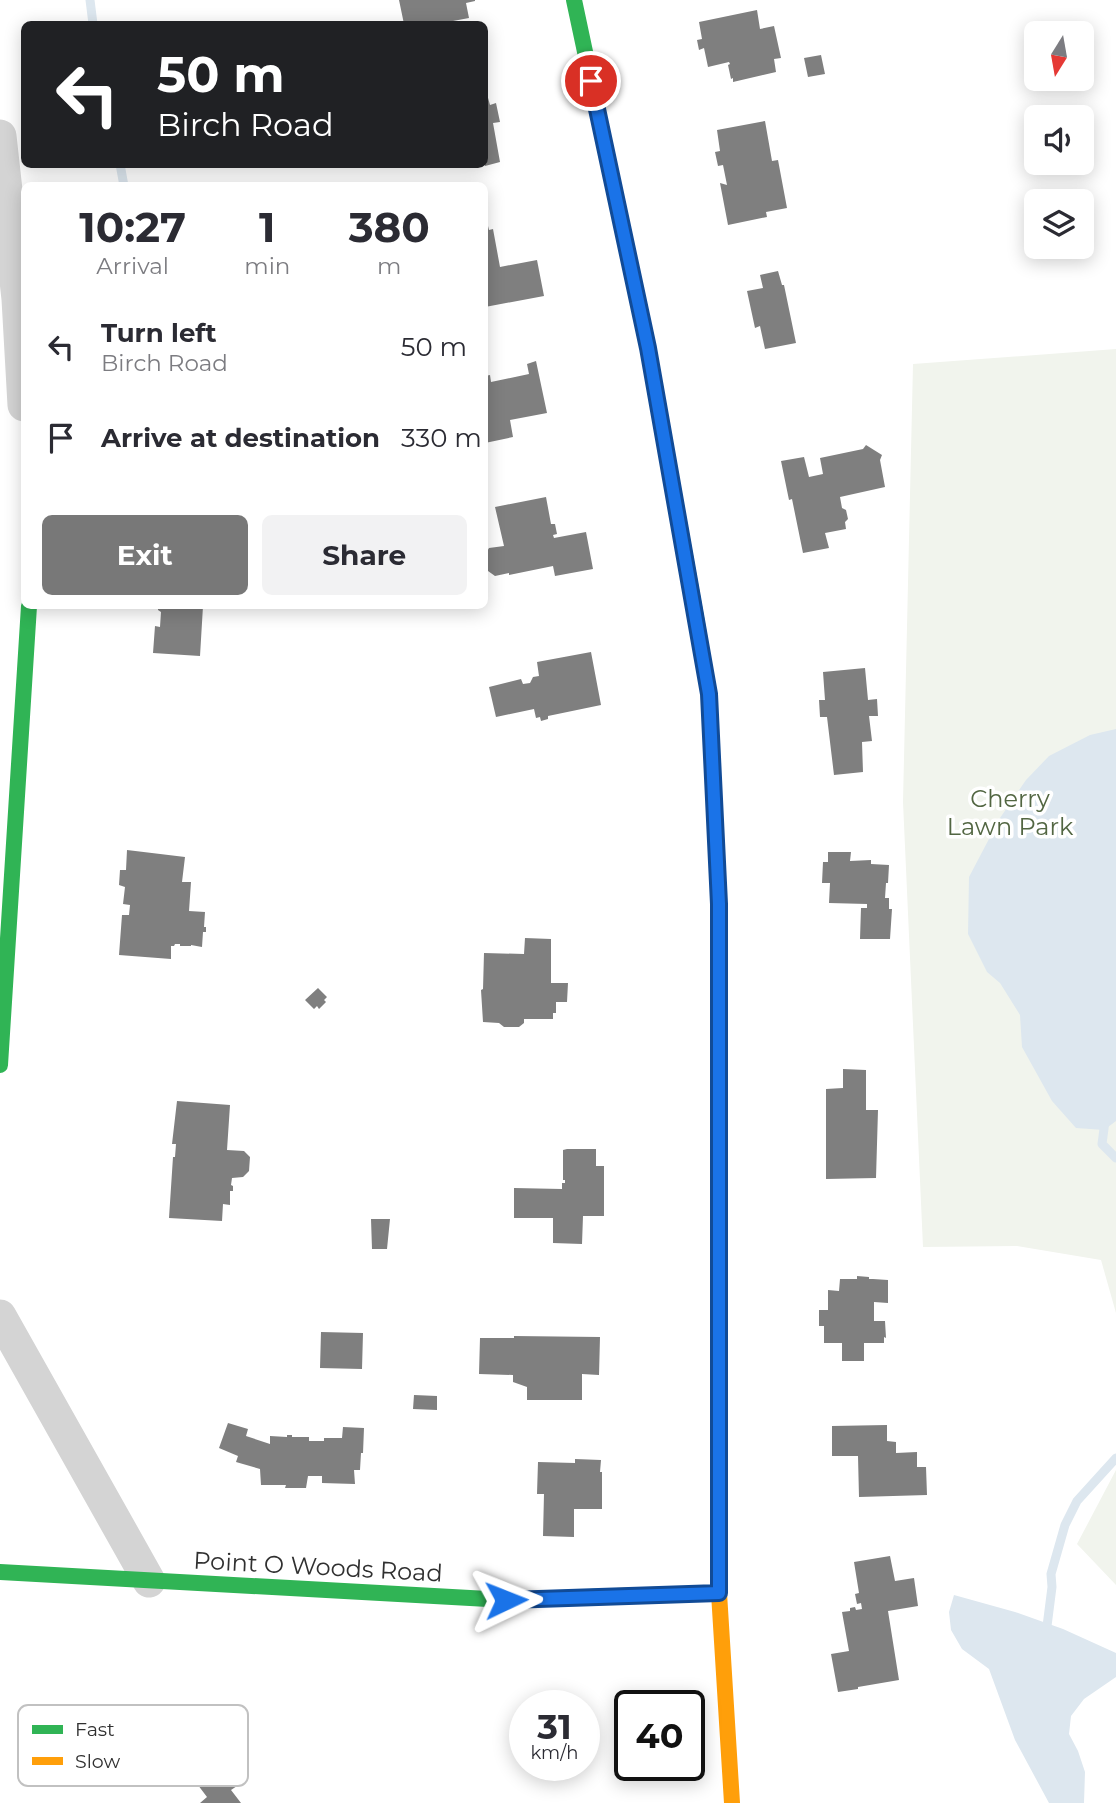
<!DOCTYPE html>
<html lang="en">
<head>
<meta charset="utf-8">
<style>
  body { margin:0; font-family:Montserrat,sans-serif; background:#f2f2f3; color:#2b2b33; height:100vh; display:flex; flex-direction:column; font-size:26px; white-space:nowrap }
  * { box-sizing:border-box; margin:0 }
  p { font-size:23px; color:#7c7c81 }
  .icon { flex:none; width:38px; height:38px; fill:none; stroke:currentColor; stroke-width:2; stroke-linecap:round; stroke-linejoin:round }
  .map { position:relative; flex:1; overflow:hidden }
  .drawer { position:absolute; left:21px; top:182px; width:467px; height:427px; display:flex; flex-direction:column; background:#fff; border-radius:10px; box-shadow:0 4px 18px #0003 }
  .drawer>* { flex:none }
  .banner { position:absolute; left:21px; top:21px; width:467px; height:147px; border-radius:10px; box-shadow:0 4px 18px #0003; background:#202124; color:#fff; overflow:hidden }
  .needle { width:46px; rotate:191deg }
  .controls { position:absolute; left:1024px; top:21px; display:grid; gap:14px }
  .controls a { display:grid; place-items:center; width:70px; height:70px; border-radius:10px; background:#fff; box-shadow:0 4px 18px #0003; font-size:35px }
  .speed { position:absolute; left:509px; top:1690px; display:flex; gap:14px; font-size:35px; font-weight:700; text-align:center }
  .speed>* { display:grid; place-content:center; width:91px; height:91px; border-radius:50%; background:#fff; box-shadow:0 4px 18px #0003; line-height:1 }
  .speed small { font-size:18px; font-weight:400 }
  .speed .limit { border:4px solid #111; border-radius:10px; background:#fff; color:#111 }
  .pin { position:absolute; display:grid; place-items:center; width:60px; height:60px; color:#fff; margin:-30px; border:4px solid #fff; border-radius:50%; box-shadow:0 2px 7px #0007 }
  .me { position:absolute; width:77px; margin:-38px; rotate:88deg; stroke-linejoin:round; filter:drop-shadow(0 0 5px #0008) }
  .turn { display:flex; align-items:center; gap:24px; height:147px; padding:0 21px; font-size:32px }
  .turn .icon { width:91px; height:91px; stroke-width:2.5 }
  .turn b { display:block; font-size:49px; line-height:60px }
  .eta { display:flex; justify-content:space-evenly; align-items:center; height:119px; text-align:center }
  .eta b { font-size:42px; font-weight:700; line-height:49px }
  .button { display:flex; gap:14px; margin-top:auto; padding:14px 21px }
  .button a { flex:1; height:80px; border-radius:10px; background:#787878; color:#fff; font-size:28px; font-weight:700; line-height:80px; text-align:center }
  .button a+a { background:#f2f2f3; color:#2b2b33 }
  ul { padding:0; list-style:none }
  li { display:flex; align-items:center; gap:21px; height:91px; padding:0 21px }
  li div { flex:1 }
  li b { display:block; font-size:26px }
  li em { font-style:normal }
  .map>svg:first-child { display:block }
  .green { fill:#f1f4ed }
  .water { fill:#dde7ef }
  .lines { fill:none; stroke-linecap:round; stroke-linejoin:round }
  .stream { stroke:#dde7ef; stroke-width:9 }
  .building { fill:#7f7f7f }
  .street { stroke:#d4d4d4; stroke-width:33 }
  .fast { stroke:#30b455; stroke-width:16 }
  .slow { stroke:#ff9f0a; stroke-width:16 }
  .route-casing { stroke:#114b97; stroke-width:18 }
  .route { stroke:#1a73e8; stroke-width:12 }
  .labels { text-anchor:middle; stroke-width:7; stroke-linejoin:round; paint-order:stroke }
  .park-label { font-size:24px; fill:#526642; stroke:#fff }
  .street-label { font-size:24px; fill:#303030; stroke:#fff }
  .key { fill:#fff; stroke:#c1c1c1; stroke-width:2 }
  .key-label { font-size:19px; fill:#303030 }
</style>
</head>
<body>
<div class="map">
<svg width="1116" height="1803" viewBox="0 0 1116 1803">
  <rect width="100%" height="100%" fill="#fff"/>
  <path class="green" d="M1116 349V1313L1101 1260 1017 1246 923 1247 903 802 913 364Z
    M1116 1470V1585L1077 1544Z"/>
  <path class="water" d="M1116 729V1121L1104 1130 1076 1128 1052 1101 1022 1047 1020 1015 1000 983 987 972 968 934 969 877 1000 818 1026 780 1049 756 1090 735Z
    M954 1595 1015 1612 1063 1629 1116 1653V1677L1084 1699 1071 1716 1069 1734 1078 1751 1085 1772 1084 1803H1049L1015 1740 989 1669 962 1649 951 1630 949 1612Z"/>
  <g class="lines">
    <path class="stream" d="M90 0 93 24
      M120 164 124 186
      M1105 1121 1102 1144 1116 1158
      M1046 1634 1052 1587 1051 1574 1065 1525 1077 1501 1116 1458"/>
  </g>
  <path class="building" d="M399 0H475V1L466 3 469 18 437 24H404Z
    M757 10 760 29 774 26 781 58 774 59 776 72 733 82V78L731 79 728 65 730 64 729 62 708 67 704 48 699 50 697 40 702 39 699 22Z
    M821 55 825 74 808 77 804 58Z
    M485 87 490 105 496 103 500 122 493 123 500 162 485 166Z
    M765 121 772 161 778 160 787 208 766 212 767 217 728 225 720 183 727 185 723 165 718 166 715 152 720 151 717 130Z
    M485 214 489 230 493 229 500 267 537 260 544 296 485 307Z
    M778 271 782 285H784L796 343 765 349 760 326 755 328 747 291 763 288 760 275Z
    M536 361 547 413 510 420 513 437 485 443V376L490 375 491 382 529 374 527 364Z
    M866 445 882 455 880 460 885 487 840 497 842 508 846 510 848 519 845 522 846 529 825 533 829 548 803 553 792 499 789 500 781 461 804 457 809 477 823 474 820 458 863 449Z
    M546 497 551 524H555L557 534 553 535 554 538 586 532 593 569 555 576 553 566 509 575V573L495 576 488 571 485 555 489 548 504 546 495 507Z
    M158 606H203L200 656 153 653 155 626 160 627 161 612 158 610Z
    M591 652 601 705 548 716V719L541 721 540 717 536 718 534 709 496 717 489 687 521 679 523 684 530 683 533 677 539 676 537 662Z
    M865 668 868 700 877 699 878 716H869L872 741 862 742 863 772 834 775 827 717H820L819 700H825L823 672Z
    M127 850 185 857 182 882H191L189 911 205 912 204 927H206V932H203L202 947 191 945V946H180V944H175L174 946H171V959L119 955 122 915H129L130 905 123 904 125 887 119 885 120 870H126Z
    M828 852H851L850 861 871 860V864L889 865 888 883H886L885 898H889V909H892L890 939H860L861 908H867V904L829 903 830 883H822L823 862H828Z
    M525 938 551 939V983H568L567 1002H556V1013H553V1019H524V1023L519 1027H504L499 1023 483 1022 481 990 483 989 484 953 524 954Z
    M318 988 327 997 324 1000 326 1002 319 1009 317 1006 314 1009 305 1000Z
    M843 1069 866 1070V1110H878L876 1178 826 1179V1089L843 1088Z
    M177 1101 230 1105 227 1150 244 1151 250 1157 249 1171 243 1177 232 1178 231 1185 233 1186V1191H230V1205L223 1204 222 1221 169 1218 173 1157H175L176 1144H172Z
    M567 1149H596V1166H604V1216H583L582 1244 553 1243V1218H514V1188L562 1189V1183H565V1180H563V1150Z
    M371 1219H390L387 1249H372Z
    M857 1276 869 1277V1279H873L888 1280V1303L874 1302V1321H885L886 1338 884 1337V1343H864V1361H842V1343H824V1326H819V1310H828V1290L839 1291 840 1279H857Z
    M321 1332 363 1333 362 1369 320 1368Z
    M514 1336 600 1337 599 1375 582 1374V1400H527V1387L513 1382V1375L479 1374 480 1338H514Z
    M414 1395 437 1396V1410L413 1409Z
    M228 1423 248 1429 246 1436 270 1444V1436L287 1437V1435H292V1437H309V1441H324V1438H342L343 1427 364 1428 363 1453H361L360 1470H354L355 1484 322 1483V1476H308L306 1488H285L286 1485H261L260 1469 236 1462 238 1456 219 1448Z
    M887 1425V1441L896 1442V1453L917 1452V1467H926L927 1495 859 1497 858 1456H832V1426Z
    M575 1459 601 1460 600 1472H602V1509H574V1537L543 1536 544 1494H537L538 1462 575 1463Z
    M890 1556 895 1581 914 1578 918 1606 888 1611 899 1680 858 1687V1689L838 1692 831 1654 849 1651 842 1612 850 1611V1608L855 1607 856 1610 862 1609 861 1603 857 1604 855 1594 859 1593 854 1562Z
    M203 1730 216 1747 218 1746 224 1755 223 1756 230 1766 232 1764 235 1768 233 1770 238 1775 232 1780 237 1786 231 1790 241 1803H200L207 1797 173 1752Z"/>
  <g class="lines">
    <path class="street" d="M0 136 18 299 24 405
      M0 1316 149 1581"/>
    <path class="fast" d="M574 0 648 348 697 623
      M0 1065 29 606
      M719 1132V1536
      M0 1572 506 1600 616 1596"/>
    <path class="slow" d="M697 623 709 694 719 904V1132
      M719 1536V1593L732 1803
      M616 1596 719 1593"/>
  </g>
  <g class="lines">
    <defs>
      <path id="route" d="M506 1600 719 1593V904L709 694 648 348 591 81"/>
    </defs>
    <use href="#route" class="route-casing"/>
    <use href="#route" class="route"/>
  </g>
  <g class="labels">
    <g class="park-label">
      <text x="1010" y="807">Cherry<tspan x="1010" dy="28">Lawn Park</tspan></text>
    </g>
    <g class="street-label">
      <text transform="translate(318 1567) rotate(3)" y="8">Point O Woods Road</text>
    </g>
  </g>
  <rect x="18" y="1705" width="230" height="81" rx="10" class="key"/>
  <rect x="32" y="1725" width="31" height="9" fill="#30b455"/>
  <rect x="32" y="1757" width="31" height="8" fill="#ff9f0a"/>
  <g class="key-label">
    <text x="75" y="1736">Fast</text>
    <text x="75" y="1768">Slow</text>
  </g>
</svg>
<div class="controls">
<a><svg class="needle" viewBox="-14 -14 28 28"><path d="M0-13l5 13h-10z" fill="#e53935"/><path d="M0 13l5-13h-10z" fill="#7c7c81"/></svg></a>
<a><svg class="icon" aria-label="sound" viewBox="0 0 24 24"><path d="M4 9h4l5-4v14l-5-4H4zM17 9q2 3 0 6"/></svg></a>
<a><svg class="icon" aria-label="layers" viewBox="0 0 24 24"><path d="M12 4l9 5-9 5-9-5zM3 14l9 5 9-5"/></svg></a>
</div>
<div class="speed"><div>31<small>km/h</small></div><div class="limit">40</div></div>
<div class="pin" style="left:591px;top:81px;background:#d93025"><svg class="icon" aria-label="arrive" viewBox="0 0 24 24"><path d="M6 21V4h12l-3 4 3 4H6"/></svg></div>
<svg class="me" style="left:506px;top:1600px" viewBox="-20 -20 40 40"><path d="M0-17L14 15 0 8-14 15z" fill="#1a73e8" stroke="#fff" stroke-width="4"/></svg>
<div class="banner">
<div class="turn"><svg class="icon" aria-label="left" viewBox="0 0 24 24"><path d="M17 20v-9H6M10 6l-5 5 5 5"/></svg><div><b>50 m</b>Birch Road</div></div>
</div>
<section class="drawer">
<div class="eta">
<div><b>10:27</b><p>Arrival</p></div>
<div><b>1</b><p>min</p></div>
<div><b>380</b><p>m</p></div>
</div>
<ul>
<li><svg class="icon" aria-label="left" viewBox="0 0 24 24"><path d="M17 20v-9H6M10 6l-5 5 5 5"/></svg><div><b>Turn left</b><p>Birch Road</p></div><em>50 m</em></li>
<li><svg class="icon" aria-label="arrive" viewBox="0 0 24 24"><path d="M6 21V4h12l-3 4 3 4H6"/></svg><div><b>Arrive at destination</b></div><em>330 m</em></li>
</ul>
<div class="button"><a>Exit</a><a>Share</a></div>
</section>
</div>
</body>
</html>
